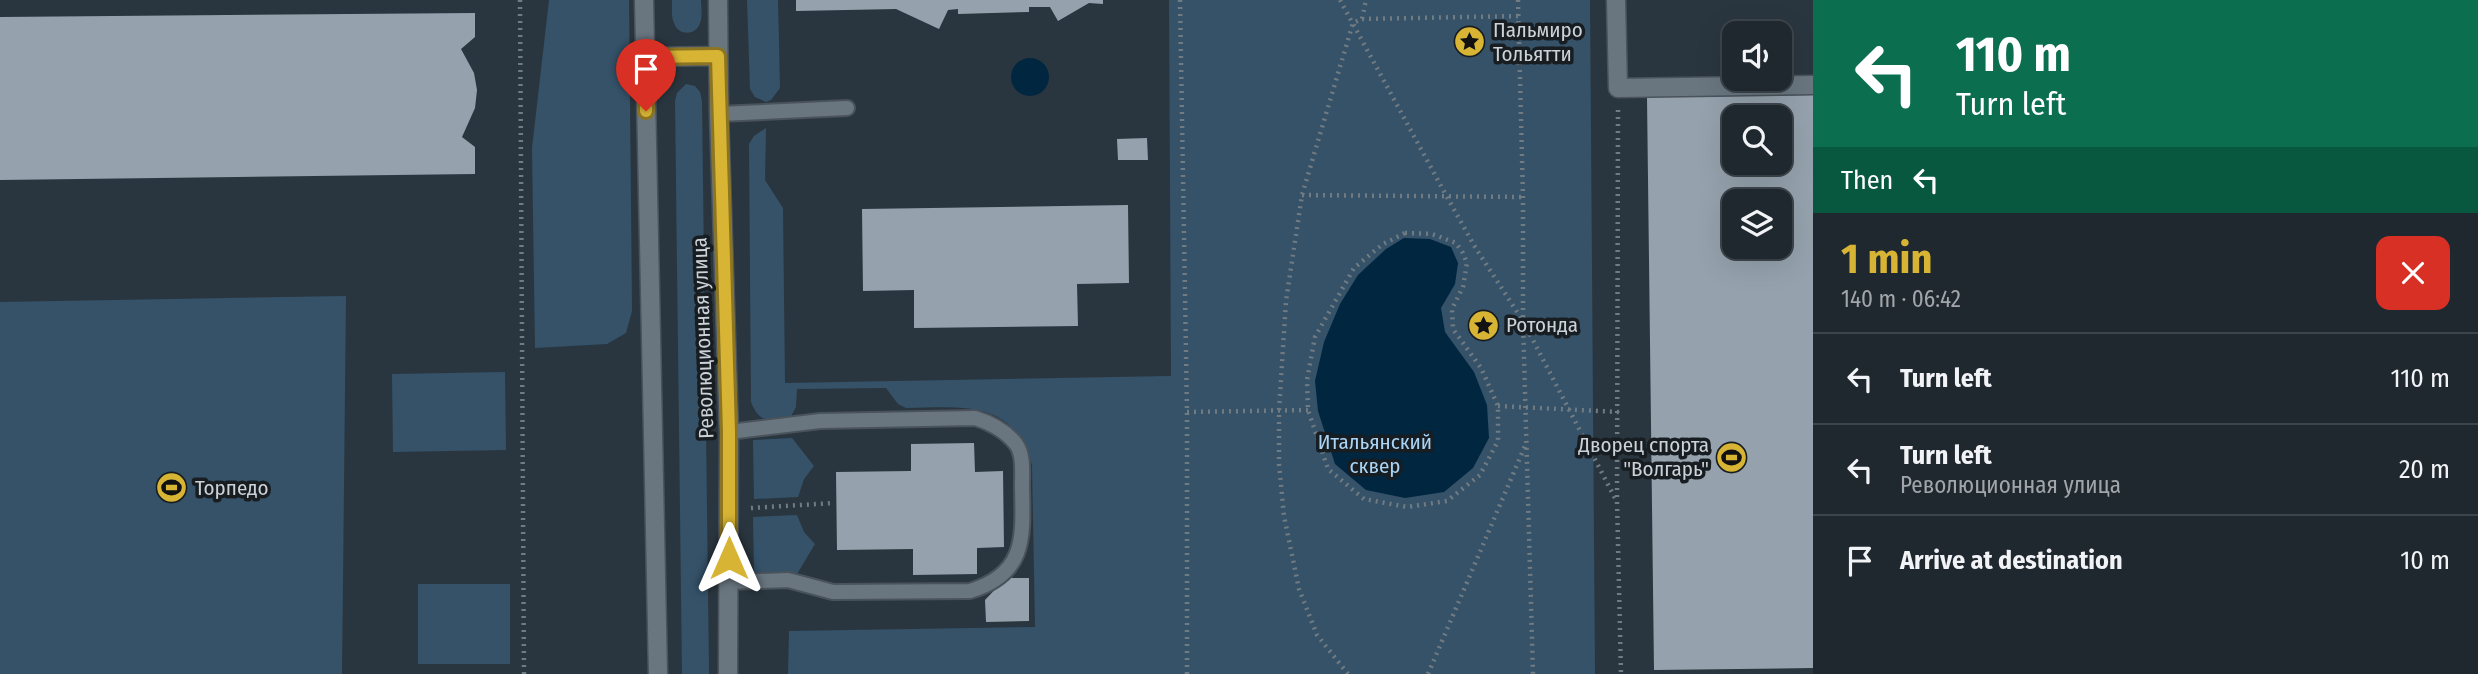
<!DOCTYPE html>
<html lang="en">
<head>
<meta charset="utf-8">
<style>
  body { margin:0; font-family:"Fira Sans Condensed",sans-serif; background:#283037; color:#f1f3f6; height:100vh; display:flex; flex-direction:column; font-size:26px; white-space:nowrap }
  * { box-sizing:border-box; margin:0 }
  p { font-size:23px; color:#a2a6aa }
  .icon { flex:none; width:38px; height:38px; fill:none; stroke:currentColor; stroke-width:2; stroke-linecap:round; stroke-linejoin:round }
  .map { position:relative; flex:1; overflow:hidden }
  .panel { display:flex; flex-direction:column; background:#20282f; width:665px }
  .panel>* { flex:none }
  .banner { background:#0b6e4f; color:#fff; overflow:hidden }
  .fabs { position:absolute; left:1722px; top:21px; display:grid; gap:14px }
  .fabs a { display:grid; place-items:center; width:70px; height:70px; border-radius:14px; background:#20282f; box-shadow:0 7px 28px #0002,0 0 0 2px #3d444b; font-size:35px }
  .pin { position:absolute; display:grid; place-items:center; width:60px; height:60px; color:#fff; margin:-72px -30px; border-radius:50% 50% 50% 0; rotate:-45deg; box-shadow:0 0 7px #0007 }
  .pin .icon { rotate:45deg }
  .me { position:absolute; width:77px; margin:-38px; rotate:0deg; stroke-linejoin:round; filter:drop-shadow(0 0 5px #0008) }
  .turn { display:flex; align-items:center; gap:24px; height:147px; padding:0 28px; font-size:32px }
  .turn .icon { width:91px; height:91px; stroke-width:2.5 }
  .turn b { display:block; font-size:49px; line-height:60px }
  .then { display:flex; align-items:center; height:66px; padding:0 28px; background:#0003; gap:14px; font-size:26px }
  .round { display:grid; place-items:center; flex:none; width:74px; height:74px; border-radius:14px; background:#283037 }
  .head { display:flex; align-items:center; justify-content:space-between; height:119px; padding:0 28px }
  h1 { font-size:42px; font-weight:700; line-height:52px; color:#d7b434 }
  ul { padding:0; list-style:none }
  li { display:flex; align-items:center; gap:21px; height:91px; padding:0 28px; border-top:2px solid #3d444b }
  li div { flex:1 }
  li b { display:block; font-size:26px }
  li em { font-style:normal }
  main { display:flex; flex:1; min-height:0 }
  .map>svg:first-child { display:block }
  .green { fill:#355269 }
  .water { fill:#002640 }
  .building { fill:#95a2ad; fill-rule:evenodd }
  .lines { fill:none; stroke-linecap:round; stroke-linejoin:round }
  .lane-casing { stroke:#4a535b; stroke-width:18 }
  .street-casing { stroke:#4a535b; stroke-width:21 }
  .secondary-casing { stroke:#4a535b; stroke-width:21 }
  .path { stroke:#717b82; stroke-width:4.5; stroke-dasharray:2 5; stroke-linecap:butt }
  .lane { stroke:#697680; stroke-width:14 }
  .street { stroke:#697680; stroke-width:18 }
  .secondary { stroke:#697680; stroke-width:18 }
  .route-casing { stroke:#8c7522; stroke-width:18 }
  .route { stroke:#d7b434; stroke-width:12 }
  .labels { text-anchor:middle; stroke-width:7; stroke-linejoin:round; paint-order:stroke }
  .poi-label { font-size:21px; fill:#cbd2d8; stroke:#171d21; text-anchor:start }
  .street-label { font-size:21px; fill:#cbd2d8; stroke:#171d21 }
  .park-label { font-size:21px; fill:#a9d4f6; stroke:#171d21 }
</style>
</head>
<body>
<main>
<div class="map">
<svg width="1813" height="674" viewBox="0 0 1813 674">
  <rect width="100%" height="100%" fill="#2a363f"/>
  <path class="green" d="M549 0H629L632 311 626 333 607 344 535 348 532 148Z
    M672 0H701C701 7 703 16 700 23 696 36 678 36 674 23 671 17 672 7 672 0Z
    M747 0H778L780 88 771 100 766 102 755 97 750 89Z
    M1169 0H1590L1595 674H788L789 631 1035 627 1032 465C1014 399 962 407 906 408L898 404 886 388 797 389 796 407 790 418C769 421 760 424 751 402L749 144 754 136 766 128 765 180 783 208 785 383 1171 376Z
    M686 84 695 86 700 92 702 101 709 674H682L675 101 677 93Z
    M346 296 342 674H0V302Z
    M505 372 506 450 393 452 392 374Z
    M792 438 814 466 804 479 798 497 754 499 753 440Z
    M797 515 804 532 815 544 797 574 754 576 753 517Z
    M418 584H510V664H418Z"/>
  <path class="water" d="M1011 77a19 19 0 1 1 38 0a19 19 0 1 1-38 0Z
    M1404 238 1430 239 1451 247 1458 263 1455 284 1441 308 1445 332 1474 372 1487 405 1489 438 1473 468 1444 492 1405 498 1366 490 1335 464 1318 411 1315 381 1324 342 1340 304 1358 275 1386 249Z"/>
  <path class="building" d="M796 0H1103V4L1089 3 1058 21 1050 7H1029V12L958 14V9L948 10 939 29 896 9 796 11Z
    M475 13V37L461 49 474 73 477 90 475 108 462 137 475 147V174L0 180V17Z
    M1813 95V668L1654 670 1647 97ZM1734 117H1780V163H1734ZM1734 201H1780V247H1734Z
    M1147 138 1148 160H1118L1117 139Z
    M1128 205 1129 283 1077 284 1078 326 914 328V290L863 291 862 209Z
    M974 443 975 472 1003 471 1004 547 977 548V574L913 575V549L837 550 836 472 911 471V444Z
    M1006 578H1029V621L986 622 985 600Z"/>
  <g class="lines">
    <defs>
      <path id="lane" d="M719 114 847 108
        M729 432 820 421 975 418C991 423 1005 430 1016 444 1024 455 1022 473 1022 486 1023 536 1027 574 970 591L833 592 788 580 729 582"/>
      <path id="street" d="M1616 0 1618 88 1813 85"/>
      <path id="secondary" d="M644 0 658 674
        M718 0 719 114 729 432 728 674
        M645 57 718 56"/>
    </defs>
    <use href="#lane" class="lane-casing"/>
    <use href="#street" class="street-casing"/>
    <use href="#secondary" class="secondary-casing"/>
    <path class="path" d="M520 0 524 674
      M1180 0 1187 412V674
      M1340 0 1447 197 1475 247 1523 321 1615 498
      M1518 0 1523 197V321L1533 674
      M1362 19 1518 16
      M1618 110 1617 501 1621 674
      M1302 195 1523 197
      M1405 233 1432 234 1456 243 1463 253 1467 263 1463 287 1452 309 1453 329 1481 368 1498 406V441L1480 475 1447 501 1407 507 1364 499 1328 469 1308 410 1307 380 1315 337 1354 268 1383 244Z
      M1498 406 1619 412
      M1187 412 1308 410
      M751 508 834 503
      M1348 674 1317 635 1299 589 1284 516 1279 464V411L1286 301 1302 195 1353 23 1362 19 1366 0
      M1428 674 1525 446"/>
    <use href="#lane" class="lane"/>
    <use href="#street" class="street"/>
    <use href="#secondary" class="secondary"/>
  </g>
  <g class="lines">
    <defs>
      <path id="route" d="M646 111 645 57 718 56 729 432V558"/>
    </defs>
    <use href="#route" class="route-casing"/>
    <use href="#route" class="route"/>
  </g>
  <defs>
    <symbol id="sight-disc" viewBox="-11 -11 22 22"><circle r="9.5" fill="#d7b434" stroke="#171d21"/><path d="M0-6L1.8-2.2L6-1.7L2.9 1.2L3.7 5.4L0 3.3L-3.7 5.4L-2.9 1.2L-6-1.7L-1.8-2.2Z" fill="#111"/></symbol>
    <symbol id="stadium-disc" viewBox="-11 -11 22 22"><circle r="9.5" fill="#d7b434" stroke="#171d21"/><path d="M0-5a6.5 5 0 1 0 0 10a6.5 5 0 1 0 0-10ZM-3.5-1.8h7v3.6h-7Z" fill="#111"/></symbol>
  </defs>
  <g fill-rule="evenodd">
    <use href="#sight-disc" x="1452" y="24" width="35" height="35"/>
    <use href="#sight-disc" x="1466" y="308" width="35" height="35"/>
    <use href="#stadium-disc" x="1714" y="440" width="35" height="35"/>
    <use href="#stadium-disc" x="154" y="470" width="35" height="35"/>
  </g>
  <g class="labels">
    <g class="poi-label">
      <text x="1493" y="37">Пальмиро<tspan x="1493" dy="24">Тольятти</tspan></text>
      <text x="1506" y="332">Ротонда</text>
      <text x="1709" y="452" text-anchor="end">Дворец спорта<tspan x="1709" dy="24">"Волгарь"</tspan></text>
      <text x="195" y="495">Торпедо</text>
    </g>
    <g class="street-label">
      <text transform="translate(703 338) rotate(-92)" y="7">Революционная улица</text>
    </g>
    <g class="park-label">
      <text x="1375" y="449">Итальянский<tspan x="1375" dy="24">сквер</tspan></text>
    </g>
  </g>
</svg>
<div class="fabs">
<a><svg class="icon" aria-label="sound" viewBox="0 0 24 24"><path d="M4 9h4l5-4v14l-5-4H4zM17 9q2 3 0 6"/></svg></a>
<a><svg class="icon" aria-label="search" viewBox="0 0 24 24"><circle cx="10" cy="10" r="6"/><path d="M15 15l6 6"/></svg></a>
<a><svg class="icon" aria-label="layers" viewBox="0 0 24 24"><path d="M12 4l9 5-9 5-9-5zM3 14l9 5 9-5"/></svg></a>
</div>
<div class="pin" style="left:646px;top:111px;background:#d93025"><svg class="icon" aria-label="arrive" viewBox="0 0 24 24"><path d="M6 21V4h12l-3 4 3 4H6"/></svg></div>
<svg class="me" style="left:729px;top:558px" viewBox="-20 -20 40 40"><path d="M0-17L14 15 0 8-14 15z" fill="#d7b434" stroke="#fff" stroke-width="4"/></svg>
</div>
<section class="panel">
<div class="banner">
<div class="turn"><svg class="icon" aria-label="left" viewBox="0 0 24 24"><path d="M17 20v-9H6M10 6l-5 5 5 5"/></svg><div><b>110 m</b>Turn left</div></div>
<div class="then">Then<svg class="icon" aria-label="left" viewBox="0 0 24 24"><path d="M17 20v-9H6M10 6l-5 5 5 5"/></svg></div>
</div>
<div class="head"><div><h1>1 min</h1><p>140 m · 06:42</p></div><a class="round" style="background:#d93025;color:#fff"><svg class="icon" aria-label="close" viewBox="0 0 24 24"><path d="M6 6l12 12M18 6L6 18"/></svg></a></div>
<ul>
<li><svg class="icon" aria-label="left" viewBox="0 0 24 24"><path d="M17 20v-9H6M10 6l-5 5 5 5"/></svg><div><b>Turn left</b></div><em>110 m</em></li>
<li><svg class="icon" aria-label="left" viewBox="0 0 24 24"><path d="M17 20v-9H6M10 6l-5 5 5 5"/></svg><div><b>Turn left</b><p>Революционная улица</p></div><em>20 m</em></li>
<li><svg class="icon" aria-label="arrive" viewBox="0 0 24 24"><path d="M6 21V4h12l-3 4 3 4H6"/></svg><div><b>Arrive at destination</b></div><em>10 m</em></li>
</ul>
</section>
</main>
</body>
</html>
